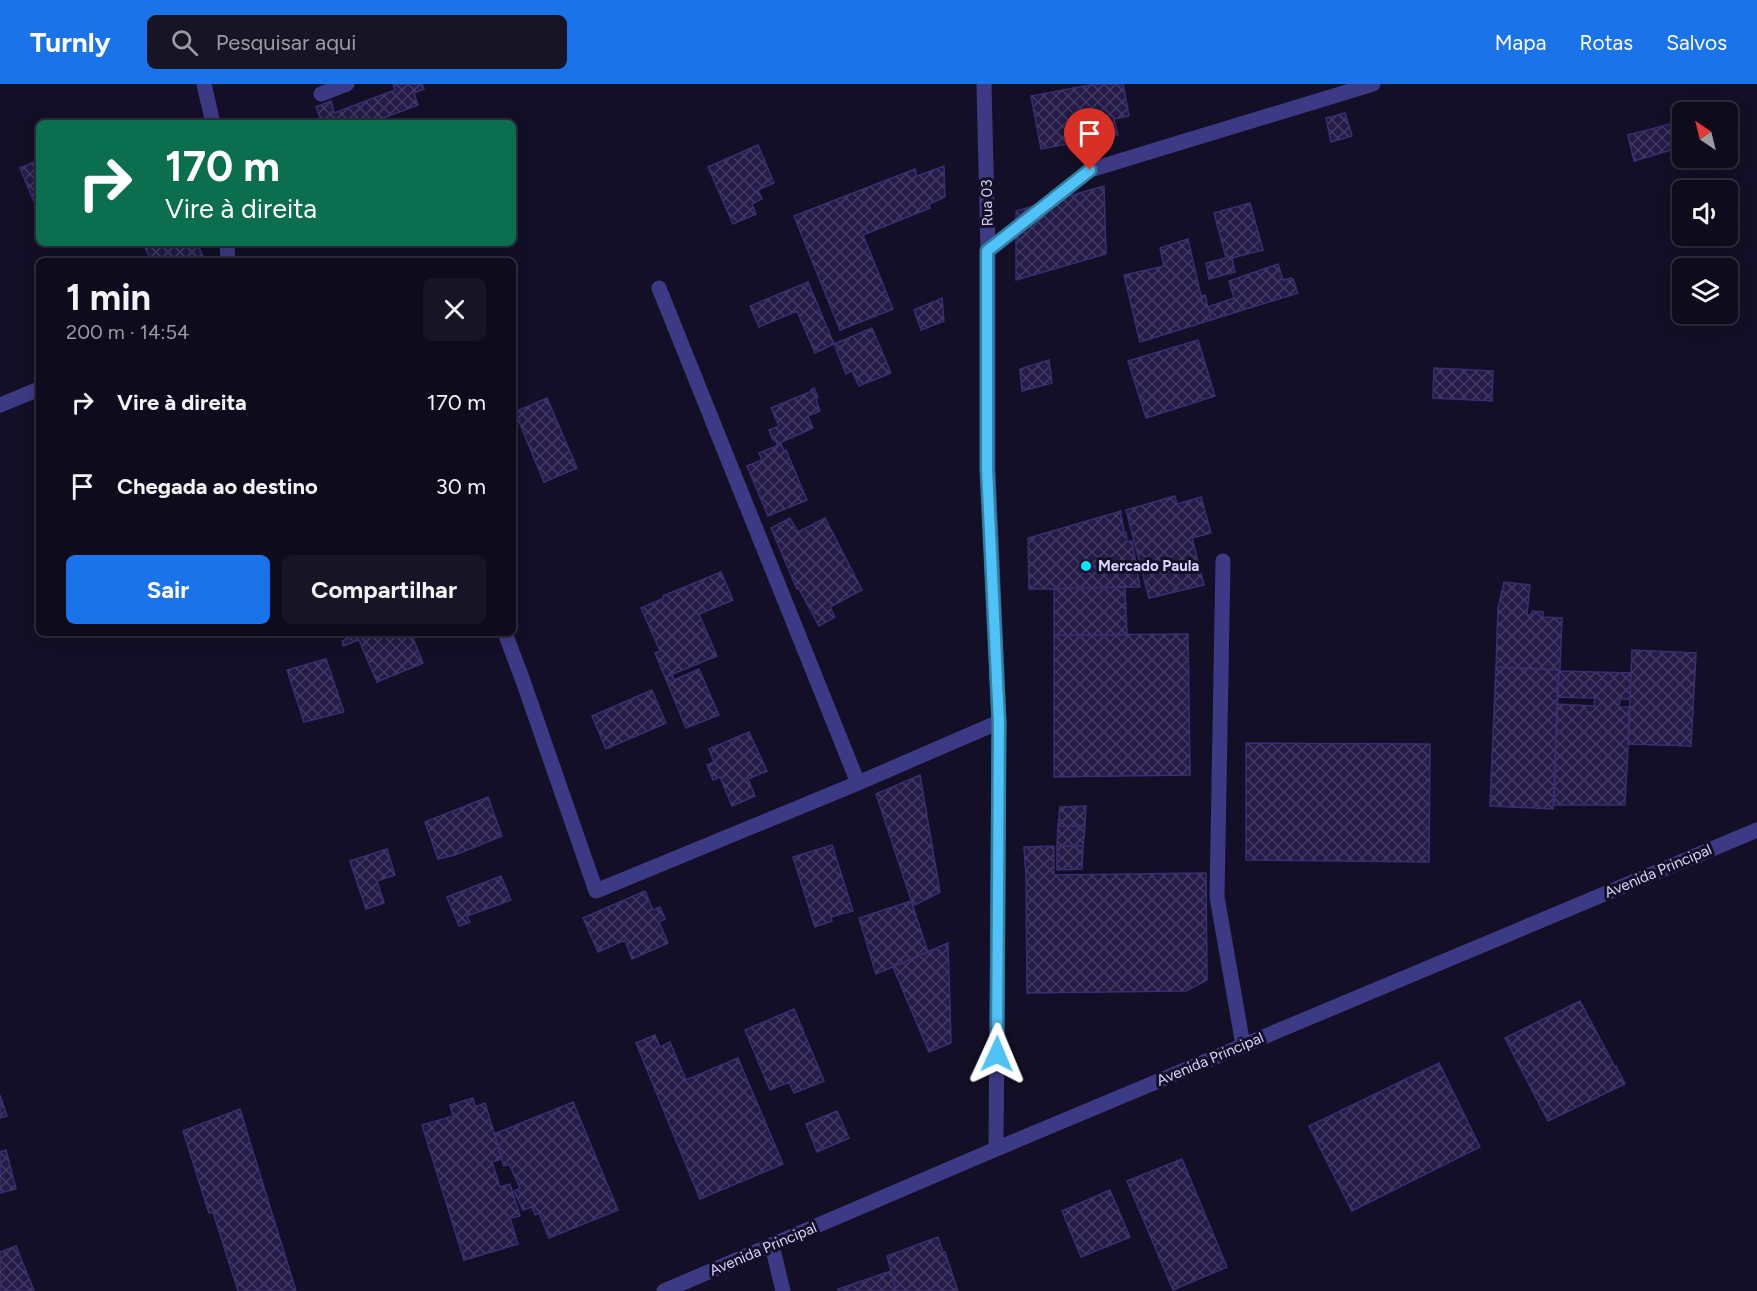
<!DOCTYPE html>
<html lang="pt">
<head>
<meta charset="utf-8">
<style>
  body { margin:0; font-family:Figtree,sans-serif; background:#171425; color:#f1f3f6; height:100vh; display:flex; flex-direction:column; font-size:22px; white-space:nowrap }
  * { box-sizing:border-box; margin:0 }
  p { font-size:20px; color:#9b9ba3 }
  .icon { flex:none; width:33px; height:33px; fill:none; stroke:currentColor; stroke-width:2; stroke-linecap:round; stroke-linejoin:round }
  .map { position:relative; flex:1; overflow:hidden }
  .drawer { position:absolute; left:36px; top:174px; width:480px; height:378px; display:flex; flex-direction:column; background:#0e0b1c; border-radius:9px; box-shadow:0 3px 15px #0003,0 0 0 2px #2e2b3b }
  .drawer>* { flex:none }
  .guide { position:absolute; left:36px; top:36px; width:480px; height:126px; border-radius:9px; box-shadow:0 3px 15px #0003,0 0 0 2px #2e2b3b; background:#0b6e4f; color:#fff; overflow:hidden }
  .needle { width:39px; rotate:325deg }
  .buttons { position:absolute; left:1672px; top:18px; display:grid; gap:12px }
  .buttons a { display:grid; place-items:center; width:66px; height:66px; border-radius:9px; background:#0e0b1c; box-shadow:0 3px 15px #0003,0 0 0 2px #2e2b3b; font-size:30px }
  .pin { position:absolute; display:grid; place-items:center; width:51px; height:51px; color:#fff; margin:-62px -26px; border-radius:50% 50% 50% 0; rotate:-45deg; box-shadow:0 0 6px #0007 }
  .pin .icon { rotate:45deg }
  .me { position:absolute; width:66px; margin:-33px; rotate:1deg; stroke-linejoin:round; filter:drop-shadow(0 0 4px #0008) }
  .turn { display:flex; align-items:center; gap:21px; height:126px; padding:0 30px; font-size:27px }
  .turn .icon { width:78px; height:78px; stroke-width:2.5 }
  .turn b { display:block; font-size:42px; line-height:51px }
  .round { display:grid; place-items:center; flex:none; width:63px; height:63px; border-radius:9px; background:#171425 }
  .summary { display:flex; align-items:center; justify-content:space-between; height:102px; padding:0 30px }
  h1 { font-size:36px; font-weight:700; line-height:45px }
  .button { display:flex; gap:12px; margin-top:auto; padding:12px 30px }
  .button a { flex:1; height:69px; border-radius:9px; background:#1a73e8; color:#fff; font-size:24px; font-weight:700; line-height:69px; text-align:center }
  .button a+a { background:#171425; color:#f1f3f6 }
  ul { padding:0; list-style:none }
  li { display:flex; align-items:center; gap:18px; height:84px; padding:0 30px }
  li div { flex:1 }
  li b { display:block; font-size:22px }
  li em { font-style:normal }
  header { display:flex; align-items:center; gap:36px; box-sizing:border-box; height:84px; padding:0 30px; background:#1a73e8; color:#fff }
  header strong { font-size:28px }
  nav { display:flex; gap:33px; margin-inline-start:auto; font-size:21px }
  .search { width:420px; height:54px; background:#171425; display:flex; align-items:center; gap:15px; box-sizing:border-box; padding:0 21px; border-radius:9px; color:#9b9ba3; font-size:22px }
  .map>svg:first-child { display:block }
  .building { fill:url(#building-cross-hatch); stroke:#3b2d73; stroke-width:1.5 }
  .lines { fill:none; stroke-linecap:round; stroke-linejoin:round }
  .service { stroke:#3d3a85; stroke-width:15 }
  .minor { stroke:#3d3a85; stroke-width:15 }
  .tertiary { stroke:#3d3a85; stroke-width:15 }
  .route-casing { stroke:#337fa1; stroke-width:15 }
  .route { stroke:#4fc3f7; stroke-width:10 }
  .poi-dot { fill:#00e5ff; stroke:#130f26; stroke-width:2 }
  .labels { text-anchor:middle; stroke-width:6; stroke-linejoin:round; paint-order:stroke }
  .street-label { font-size:15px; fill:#d9d4ff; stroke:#130f26 }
  .poi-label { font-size:15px; font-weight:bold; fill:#d9d4ff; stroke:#130f26; text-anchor:start }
</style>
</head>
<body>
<header>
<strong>Turnly</strong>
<div class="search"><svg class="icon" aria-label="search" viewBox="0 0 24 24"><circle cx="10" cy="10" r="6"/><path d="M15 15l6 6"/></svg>Pesquisar aqui</div>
<nav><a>Mapa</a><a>Rotas</a><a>Salvos</a></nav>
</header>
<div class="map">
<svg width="1757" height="1207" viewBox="0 0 1757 1207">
  <defs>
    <pattern id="building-cross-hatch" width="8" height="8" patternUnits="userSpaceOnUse" patternTransform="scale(1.5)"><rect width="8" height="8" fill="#241b47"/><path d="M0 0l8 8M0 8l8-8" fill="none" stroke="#433b63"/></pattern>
  </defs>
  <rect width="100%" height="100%" fill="#130f26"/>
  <path class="building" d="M393 0H422L424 5 414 9 418 21 370 39H322L316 23 331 17 334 29 395 6Z
    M1095 0H1123L1129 32 1114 35 1118 51 1041 65 1031 12Z
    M1345 29 1352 52 1331 58 1326 34Z
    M1674 39 1681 63 1634 77 1628 51Z
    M758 61 774 99 758 106 762 115 752 120 756 130 733 140 708 83Z
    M1687 74H1712V82H1687Z
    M39 76V130L20 84Z
    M944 82 945 113 929 120 930 124 863 151 893 225 840 246 794 132 915 85 917 92Z
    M1104 102 1106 170 1016 196V127Z
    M1250 119 1263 166 1232 174 1235 188 1209 195 1206 179 1226 174 1214 129Z
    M1188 155 1201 212 1205 211 1211 236 1140 258 1124 191 1164 182 1160 164Z
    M143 159H197L205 177H151Z
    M1278 180 1283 196 1291 194 1293 195 1298 209 1211 236 1208 223 1234 214 1229 197Z
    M808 198 834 260 815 269 797 227 759 243 750 222Z
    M942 214 944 237 921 246 914 226Z
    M872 244 891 289 859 302 852 287 846 290 834 260Z
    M1198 256 1215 312 1146 334 1128 277Z
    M1049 276 1052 299 1022 307 1020 285Z
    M1434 284 1493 287 1492 317 1433 314Z
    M814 304 818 314 816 315 820 327 808 332 813 344 777 360 775 356H773L769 346 779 342 771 324 812 307 811 306Z
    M547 314 577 384 544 398 515 328Z
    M781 360 784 367 786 366 807 416 768 432 747 382 762 376 759 369Z
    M1175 412 1177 420 1201 413 1211 449 1192 454 1204 501 1149 514 1126 426Z
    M1121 427V435H1122L1124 448H1126L1127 457H1132L1140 503 1029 505 1028 454Z
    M790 434 798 448 825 434 862 506 830 523 835 533 819 542 798 503 797 505 771 444Z
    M721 488 733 516 699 530 717 572 665 593 655 569 660 567 641 524 664 514 663 512Z
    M1504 498 1530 501 1527 531H1531L1532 527 1543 528V533L1562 534 1560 586 1496 583 1498 524Z
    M1125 503 1127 551H1054V505Z
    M359 549H411L423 579 377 598 359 556 343 562 342 557Z
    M1188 550 1190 691 1054 693V551Z
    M1632 566 1696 569 1691 662 1628 660Z
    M326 575 344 628 304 638 287 586Z
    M1496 583 1559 586 1553 725 1490 722Z
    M699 585 719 631 686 644 665 593 672 591 674 596Z
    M1559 587 1631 589 1630 615H1620L1619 623H1630L1625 721H1554L1557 620 1594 622 1595 614 1557 613Z
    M652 606 666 639 606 665 592 632Z
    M749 648 767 687 748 695 755 712 732 722 720 693 713 696 707 681 714 678 709 665Z
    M1246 659 1430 660 1429 778 1246 776Z
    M920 691 940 808 913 822 876 710Z
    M488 713 502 752 455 771 438 775 425 738Z
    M1086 722 1085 742H1058L1060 723Z
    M1058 742H1085L1083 762H1057Z
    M832 761 853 827 831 833 832 837 815 843 793 773Z
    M1054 762V791L1206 789 1207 896 1186 907 1027 909 1026 792 1024 763Z
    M1057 762H1083L1082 785 1057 786Z
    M387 765 395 791 377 797 384 819 366 825 350 777Z
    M501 792 511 816 467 832 470 838 459 842 447 813Z
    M645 807 653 826 660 823 665 835 659 838 668 859 632 875 625 856 598 868 583 834Z
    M911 817 928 868 876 890 859 834Z
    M948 859 951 959 929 968 893 883Z
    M1580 917 1615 983 1616 982 1625 1000 1548 1037 1505 954Z
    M794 925 824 997 794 1009 789 998 770 1006 745 946Z
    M655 951 660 963 670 958 686 996 738 974 783 1080 700 1115 636 959Z
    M1439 979 1480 1063 1352 1127 1309 1042Z
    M0 1011 7 1032 0 1034Z
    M473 1014 475 1023 485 1019 502 1075 492 1078 500 1103 510 1100 520 1132 510 1134 518 1160 464 1176 422 1041 453 1032 450 1021Z
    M573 1018 618 1126 549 1154 539 1129 535 1131 532 1123 523 1126 514 1107 520 1104 509 1080 504 1082 494 1050Z
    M240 1025 250 1058 296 1207H238L213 1128 209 1129 183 1047Z
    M837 1027 849 1054 817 1068 806 1040Z
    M6 1066 16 1105 0 1109V1068Z
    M1182 1075 1227 1183 1173 1206 1127 1097Z
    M1110 1106 1130 1153 1081 1173 1062 1127Z
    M938 1153 943 1168H945L958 1207H896L887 1172Z
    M16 1162 34 1207H0V1168Z
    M891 1187 896 1207H838V1205Z"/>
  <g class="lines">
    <path class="service" d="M321 10 347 0
      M1223 477 1217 813 1243 961"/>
    <path class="minor" d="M204 0 212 35
      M227 159 228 177
      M988 167 1090 86 1373 0
      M659 204 858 699
      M0 321 39 305
      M505 549 522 594 596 807 858 699 999 638
      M772 1161 783 1207"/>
    <path class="tertiary" d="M984 0 988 167V385L999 638 996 1065
      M664 1207 996 1065 1757 746"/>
  </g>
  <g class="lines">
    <defs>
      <path id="route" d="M997 970 999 638 987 385V167L1090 86"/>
    </defs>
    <use href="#route" class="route-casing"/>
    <use href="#route" class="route"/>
  </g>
  <circle class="poi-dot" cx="1086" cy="482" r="6"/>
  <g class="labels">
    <g class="street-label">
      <text transform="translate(987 119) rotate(-91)" y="5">Rua 03</text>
      <text transform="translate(1658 787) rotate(-23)" y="5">Avenida Principal</text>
      <text transform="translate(1210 975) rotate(-23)" y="5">Avenida Principal</text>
      <text transform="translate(763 1165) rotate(-23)" y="5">Avenida Principal</text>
    </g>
    <g class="poi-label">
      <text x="1098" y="487">Mercado Paula</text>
    </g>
  </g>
</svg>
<div class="buttons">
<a><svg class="needle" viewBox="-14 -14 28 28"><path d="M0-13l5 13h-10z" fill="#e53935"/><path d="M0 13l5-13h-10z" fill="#9b9ba3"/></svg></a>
<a><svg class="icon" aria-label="sound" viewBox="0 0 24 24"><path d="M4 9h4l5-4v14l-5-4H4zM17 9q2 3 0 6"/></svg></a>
<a><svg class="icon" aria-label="layers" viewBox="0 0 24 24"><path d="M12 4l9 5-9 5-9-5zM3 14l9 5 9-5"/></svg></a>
</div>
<div class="pin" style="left:1090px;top:86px;background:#d93025"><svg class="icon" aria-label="arrive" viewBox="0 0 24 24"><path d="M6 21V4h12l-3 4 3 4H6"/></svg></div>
<svg class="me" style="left:997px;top:970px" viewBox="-20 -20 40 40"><path d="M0-17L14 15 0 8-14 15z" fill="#4fc3f7" stroke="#fff" stroke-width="4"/></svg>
<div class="guide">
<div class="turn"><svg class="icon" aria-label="right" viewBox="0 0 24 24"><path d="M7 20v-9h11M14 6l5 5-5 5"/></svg><div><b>170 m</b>Vire à direita</div></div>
</div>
<section class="drawer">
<div class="summary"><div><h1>1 min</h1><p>200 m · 14:54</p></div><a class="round"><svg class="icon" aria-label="close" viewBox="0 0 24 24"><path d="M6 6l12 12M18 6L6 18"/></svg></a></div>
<ul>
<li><svg class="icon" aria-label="right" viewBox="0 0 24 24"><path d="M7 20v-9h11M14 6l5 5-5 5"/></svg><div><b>Vire à direita</b></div><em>170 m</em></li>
<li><svg class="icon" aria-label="arrive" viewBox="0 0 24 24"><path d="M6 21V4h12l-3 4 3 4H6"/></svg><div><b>Chegada ao destino</b></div><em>30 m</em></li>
</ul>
<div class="button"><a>Sair</a><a>Compartilhar</a></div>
</section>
</div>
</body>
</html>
